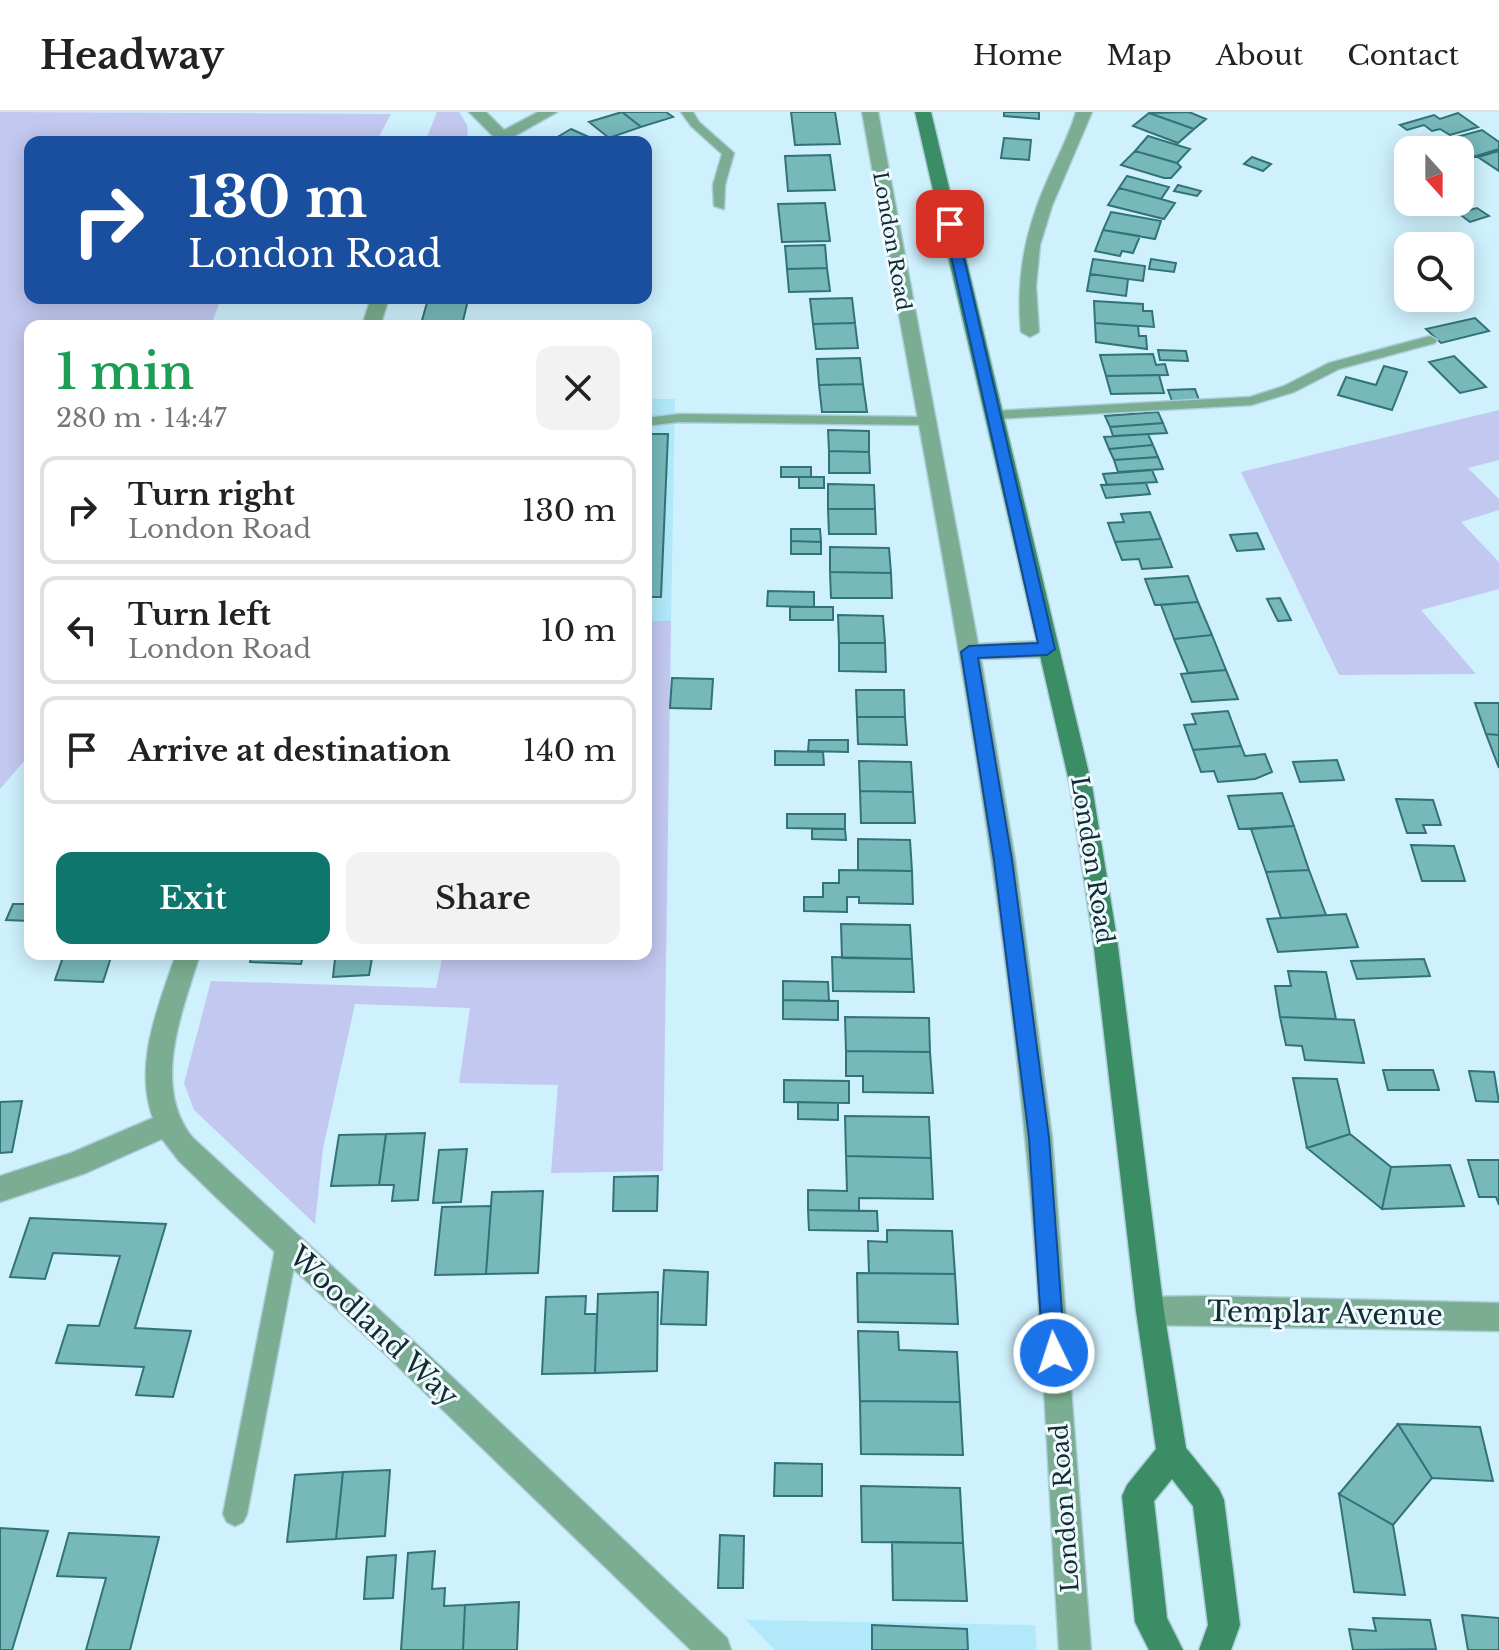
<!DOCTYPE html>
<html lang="en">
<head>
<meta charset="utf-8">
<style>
  body { margin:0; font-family:"Libre Baskerville",serif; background:#f2f2f2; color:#222; height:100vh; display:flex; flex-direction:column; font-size:30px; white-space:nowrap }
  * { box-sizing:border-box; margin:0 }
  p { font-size:26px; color:#767676 }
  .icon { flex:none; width:44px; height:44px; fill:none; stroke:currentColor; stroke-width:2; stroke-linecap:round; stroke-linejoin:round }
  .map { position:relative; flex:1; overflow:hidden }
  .panel { position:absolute; left:24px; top:208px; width:628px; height:640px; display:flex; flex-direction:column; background:#fff; border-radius:16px; box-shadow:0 4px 20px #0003 }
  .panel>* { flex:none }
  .guide { position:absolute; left:24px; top:24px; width:628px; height:168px; border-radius:16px; box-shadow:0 4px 20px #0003; background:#1a4fa0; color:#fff; overflow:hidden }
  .needle { width:52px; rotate:159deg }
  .tools { position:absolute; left:1394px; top:24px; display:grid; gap:16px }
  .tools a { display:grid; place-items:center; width:80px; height:80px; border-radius:16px; background:#fff; box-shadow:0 4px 20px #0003; font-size:40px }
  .pin { position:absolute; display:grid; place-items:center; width:68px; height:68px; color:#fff; margin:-34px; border-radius:16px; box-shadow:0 4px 12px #0006 }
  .me { position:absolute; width:88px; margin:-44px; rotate:356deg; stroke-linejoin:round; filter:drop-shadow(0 0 6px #0008) }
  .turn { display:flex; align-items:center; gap:28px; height:168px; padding:0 32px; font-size:36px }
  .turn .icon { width:104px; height:104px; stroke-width:2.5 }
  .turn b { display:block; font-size:56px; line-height:68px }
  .round { display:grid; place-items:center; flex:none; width:84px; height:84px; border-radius:16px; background:#f2f2f2 }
  .summary { display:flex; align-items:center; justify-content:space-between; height:136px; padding:0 32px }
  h1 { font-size:48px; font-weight:600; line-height:60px; color:#1e9e55 }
  .action { display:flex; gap:16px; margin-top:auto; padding:16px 32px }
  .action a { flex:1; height:92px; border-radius:16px; background:#0f766e; color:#fff; font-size:32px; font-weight:600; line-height:92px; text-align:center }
  .action a+a { background:#f2f2f2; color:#222 }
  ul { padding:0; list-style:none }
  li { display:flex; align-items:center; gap:24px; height:108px; margin:0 16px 12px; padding:0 16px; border:4px solid #e0e0e0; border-radius:16px }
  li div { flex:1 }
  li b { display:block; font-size:30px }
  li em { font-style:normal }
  header { display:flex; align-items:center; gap:48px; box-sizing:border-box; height:112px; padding:0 40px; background:#fff; border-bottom:2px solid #e0e0e0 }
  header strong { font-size:38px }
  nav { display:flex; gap:44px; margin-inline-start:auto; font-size:28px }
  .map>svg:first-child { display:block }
  .built { fill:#b1e8fa }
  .green { fill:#c3c8f0 }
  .building { fill:#77b8bb; stroke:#327377; stroke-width:2 }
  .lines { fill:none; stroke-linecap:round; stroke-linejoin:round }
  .lane-casing { stroke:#accdd9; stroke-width:3 }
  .street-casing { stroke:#accdd9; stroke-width:3 }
  .secondary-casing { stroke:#accdd9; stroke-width:3 }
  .lane { fill:#7aad91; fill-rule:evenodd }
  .street { fill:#7aad91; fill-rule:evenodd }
  .secondary { fill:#3b8d66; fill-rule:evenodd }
  .route { fill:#1a73e8; stroke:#114b97; stroke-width:2 }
  .labels { text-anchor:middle; stroke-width:6; stroke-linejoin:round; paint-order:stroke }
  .far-street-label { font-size:20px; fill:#132b33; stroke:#eefafe }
  .street-label { font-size:24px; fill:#132b33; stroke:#eefafe }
  .near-street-label { font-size:28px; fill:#132b33; stroke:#eefafe }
</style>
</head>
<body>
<header>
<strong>Headway</strong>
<nav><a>Home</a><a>Map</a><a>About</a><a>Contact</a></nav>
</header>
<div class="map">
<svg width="1499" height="1538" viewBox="0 0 1499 1538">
  <rect width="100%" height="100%" fill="#cef1fd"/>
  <path class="built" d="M646 287H675L671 509H646Z
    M746 1508 1035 1513 1037 1538H775Z"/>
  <path class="green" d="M0 0 391 2 376 30H30V186H221L211 214H30V642L0 677Z
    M437 0H459L467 13 468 30H425Z
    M1499 298V348L1468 356 1499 387V398L1461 410 1499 450V477L1421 498 1476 562 1339 563 1241 360Z
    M646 509H671L663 1059 551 1061 558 973 459 971 470 896 355 892 323 1036 315 1112 194 998 184 971 211 869 436 876 443 842H646Z"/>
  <path class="building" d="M622 0 641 15 609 26 589 10Z
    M622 0H666L673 5 641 15Z
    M791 0H835L840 32 795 33Z
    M1004 0H1039V7L1004 4Z
    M1189 0 1206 7 1194 17 1149 1Z
    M1149 1 1194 17 1178 31 1133 14Z
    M1458 1 1478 15 1450 23 1440 17 1432 19 1424 13 1407 18 1400 13 1434 3 1440 7Z
    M571 17 600 30H549Z
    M1482 18 1499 30V37L1460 49V40H1463L1446 28Z
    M1148 24 1190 37 1177 51 1135 39Z
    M1004 26 1031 28 1029 48 1001 46Z
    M1135 39 1177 51 1181 55 1171 66H1164L1121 53Z
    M1499 39V59L1478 45Z
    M830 43 835 78 788 79 785 44Z
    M1252 45 1271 52 1263 59 1244 52Z
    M1127 64 1169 75 1161 87 1119 76Z
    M1178 73 1201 79 1197 84 1174 79Z
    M1119 76 1161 87 1175 91 1164 107 1108 93Z
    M825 91 830 129 782 130 778 92Z
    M1477 96 1489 104 1470 110 1458 101Z
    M1111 100 1161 109 1155 127 1103 118Z
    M1103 118 1140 124 1133 141 1122 139 1120 144 1095 139Z
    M825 133 827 156 787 157 785 134Z
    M1093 147 1145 154 1143 169 1090 162Z
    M1151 147 1176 151 1174 160 1149 157Z
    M827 156 830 179 789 180 787 157Z
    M1090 162 1128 167 1126 184 1087 179Z
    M852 186 855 211 813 212 810 187Z
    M428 187 468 188 462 213 421 212Z
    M1094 189 1143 192V199H1152L1154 215 1095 211Z
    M1475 206 1489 219 1441 231 1426 217Z
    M855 211 858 236 816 237 813 212Z
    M1095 211 1138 214 1139 224H1146L1147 237 1096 230Z
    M1158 238 1186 239 1188 249 1160 248Z
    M1153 242 1156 253 1165 252 1168 263 1106 264 1100 243Z
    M1454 244 1486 275 1460 281 1429 250Z
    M860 246 863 272 819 273 817 247Z
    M1384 254 1407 260 1392 298 1338 283 1346 265 1376 273Z
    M1159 263 1164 281 1111 282 1106 264Z
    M863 272 867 300H822L819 273Z
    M1195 277 1199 288 1172 289 1168 278Z
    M1158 300 1163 311 1110 315 1105 304Z
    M1163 311 1167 321 1113 324 1110 315Z
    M828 318 869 319V340L829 339Z
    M646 322H668L661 485H646Z
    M1148 322 1153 333 1109 337 1104 325Z
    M1153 333 1158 345 1114 348 1109 337Z
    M829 339 869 340 870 361H829Z
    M1158 345 1163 357 1118 360 1114 348Z
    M781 355H811V365H781Z
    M1152 358 1157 370 1107 373 1103 362Z
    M799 365H824V376H799Z
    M1146 371 1150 382 1106 386 1101 373Z
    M828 372 874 373 875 397H828Z
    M828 397H875L876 422H829Z
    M1150 400 1161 427 1115 430 1108 411 1124 410 1121 402Z
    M791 417H820L821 430 791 429Z
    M1257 421 1264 437 1237 439 1230 423Z
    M1161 427 1172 455 1142 457 1139 447 1122 448 1115 430Z
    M791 429 821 430V442H791Z
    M830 435 889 436 891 461 830 460Z
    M830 460 891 461 892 486H831Z
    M1188 464 1198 490 1155 493 1145 467Z
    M768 479 814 480V495L767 494Z
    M1280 486 1291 508 1278 509 1267 487Z
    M1198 490 1212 523 1174 527 1161 493Z
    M790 495H833V508H790Z
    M838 503 883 504 885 531H839Z
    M1212 523 1226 558 1188 561 1174 527Z
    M839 531H885L886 560 839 559Z
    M1226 558 1238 587 1192 590 1181 562Z
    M672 566 713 567 711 597 670 596Z
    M856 578H904L905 605H857Z
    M1475 591H1499V623L1486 622Z
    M1228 599 1241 634 1193 638 1184 613 1196 612 1192 602Z
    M857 605H905L907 633 858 632Z
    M1486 622 1499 623V656Z
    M809 628H848V640L808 639Z
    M1241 634 1245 644 1265 642 1272 660 1255 667 1218 670 1214 659 1201 660 1193 638Z
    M775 639 823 640 824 653H775Z
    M1337 648 1344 668 1300 670 1293 650Z
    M859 649 911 650 913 680 860 679Z
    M860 679 913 680 915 711H861Z
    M1282 681 1294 714 1239 717 1228 684Z
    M1396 687 1433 688 1441 713H1423L1426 721H1407Z
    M787 702H845V717L787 716Z
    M1294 714 1309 758 1266 760 1251 717Z
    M812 717H845L846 728 812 727Z
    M858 727 910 728 912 759 858 758Z
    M1411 733 1454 734 1465 769H1422Z
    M839 758 912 759 913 792 859 791V785H847V800L804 799V785H823V771H839Z
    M1309 758 1326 803 1281 806 1266 760Z
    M13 792H30V809L6 808Z
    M1346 802 1358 835 1278 840 1267 807Z
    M841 812 910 813 912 847 842 846Z
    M64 842H112L103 870 55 868Z
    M252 842H319L318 845 303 844 301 852 250 850Z
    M832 845 912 847 914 880 833 879Z
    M372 846 369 863 333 865 335 847Z
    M1424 847 1430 864 1357 867 1351 849Z
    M1288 859 1326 860 1336 907 1280 905 1275 874H1291Z
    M783 869 828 870 829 889 783 888Z
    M783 888 838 889V908L783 907Z
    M845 905 929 906 930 940 846 939Z
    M1280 905 1354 908 1364 951 1305 948 1302 934 1286 933Z
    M846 939 930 940 933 981 863 980V964H846Z
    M1383 958H1433L1439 978H1388Z
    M1469 959 1494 960 1499 990 1476 989Z
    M1293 966 1337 967 1350 1022 1307 1036Z
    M784 968 849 969V991L784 990Z
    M22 989 12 1040 0 1041V990Z
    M798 990 838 991V1008L798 1007Z
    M845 1004 929 1005 931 1046 846 1044Z
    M425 1021 418 1088 392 1089 394 1073H379L386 1022Z
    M386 1022 379 1073 331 1074 339 1023Z
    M1350 1022 1391 1055 1382 1097 1307 1036Z
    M467 1037 461 1090 433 1091 439 1038Z
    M846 1044 931 1046 933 1087 859 1086V1099L808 1098V1078L847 1079Z
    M1468 1048H1499V1093L1496 1085H1479Z
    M1450 1053 1464 1094 1382 1097 1391 1055Z
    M658 1064 657 1099H613L614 1065Z
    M543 1079 538 1161 486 1162 492 1080Z
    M491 1094 486 1162 435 1163 442 1095Z
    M808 1098 877 1099 878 1119 809 1118Z
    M30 1106 166 1112 135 1216 191 1219 173 1285 136 1283 144 1255 56 1251 68 1213 99 1214 120 1144 53 1141 45 1167 10 1165Z
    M887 1118 952 1119 955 1162 869 1161 868 1129 887 1130Z
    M664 1158 708 1160 706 1213 661 1212Z
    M857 1161 955 1162 958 1212 858 1210Z
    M658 1180 657 1259 595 1261 598 1182Z
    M586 1184 585 1202H597L595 1261 542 1262 546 1185Z
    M858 1219 898 1220 899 1238 957 1240 960 1290 860 1289Z
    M860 1289 960 1290 963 1343 861 1342Z
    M1398 1312 1432 1366 1393 1413 1339 1382Z
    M1398 1312 1480 1315 1493 1369 1432 1366Z
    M775 1351 822 1352V1384H774Z
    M390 1358 385 1424 336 1427 343 1360Z
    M343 1360 336 1427 287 1430 295 1363Z
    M861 1374 960 1376 963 1431 862 1430Z
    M1339 1382 1393 1413 1405 1483 1354 1480Z
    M0 1416 48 1419 12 1538H0Z
    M69 1421 159 1425 130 1538H86L106 1466 57 1464Z
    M720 1423 744 1424 743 1476H718Z
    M892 1430 963 1431 967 1489 893 1488Z
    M435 1439 432 1477 445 1476 444 1494 465 1493 463 1538H401L408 1441Z
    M396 1443 393 1486 364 1487 367 1445Z
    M519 1490 517 1538H463L465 1493Z
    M1462 1503 1499 1506V1538H1468Z
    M1373 1506 1430 1508 1436 1537 1353 1538 1349 1517 1376 1519Z
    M872 1513 967 1517 968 1538H872Z"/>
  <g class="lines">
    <defs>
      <path id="lane" d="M681 0H693L699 10 734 41 725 73 724 97 714 94 713 73 722 42 691 14Z
        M1430 224 1437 228 1435 231 1339 257 1294 280 1251 293 993 307 986 303 993 299 1250 285 1284 274 1329 251Z
        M679 302 924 305 931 309 924 313 679 310 646 314V306Z
        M287 1123 294 1126 298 1133 247 1402 243 1410 235 1414 227 1410 223 1402 276 1133 280 1126Z"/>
      <path id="street" d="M469 0H486L504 18 538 0H557L504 30H484L493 24Z
        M862 0H878L978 532 1047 529 1055 532 1058 537 1055 542 1047 545 981 547 1015 748 1052 1026 1091 1538H1059C1048 1367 1042 1195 1025 1024 992 680 923 340 862 0Z
        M1076 0H1092L1052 94 1040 133 1036 174 1039 220 1030 225 1021 220C1016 165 1025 119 1047 69 1057 46 1069 24 1076 0Z
        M371 186H389L380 214H362Z
        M176 842H200C183 898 151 973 192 1025L450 1263 727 1526 731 1538H691L383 1240 219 1088 179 1049 162 1027 86 1061 0 1090V1064L71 1041 153 1006C133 952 159 893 176 842Z
        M1205 1184 1499 1191V1219L1150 1213 1140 1209 1136 1199 1140 1189 1150 1185Z"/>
      <path id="secondary" d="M915 0H931L1092 674 1117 827 1164 1199 1186 1336 1219 1377 1224 1388 1240 1513 1231 1538H1199L1208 1513 1193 1394 1172 1367 1154 1389 1167 1506 1183 1538H1149L1135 1510 1122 1384 1127 1373 1156 1337 1136 1199 1093 827 1070 674Z"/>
    </defs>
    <use href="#lane" class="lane-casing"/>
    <use href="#street" class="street-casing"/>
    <use href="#secondary" class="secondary-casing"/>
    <use href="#lane" class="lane"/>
    <use href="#street" class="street"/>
    <use href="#secondary" class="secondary"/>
  </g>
  <path class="route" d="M950 108 956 112 1055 537 1047 543 978 546 1012 748 1049 1026 1065 1241 1062 1249 1054 1252 1046 1249 1043 1241 1029 1026 994 748 961 540 969 534 1038 531 944 112Z"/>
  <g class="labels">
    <g class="far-street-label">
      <text transform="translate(892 129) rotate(80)" y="7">London Road</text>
    </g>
    <g class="street-label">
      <text transform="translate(1092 748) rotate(81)" y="8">London Road</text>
      <text transform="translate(1065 1396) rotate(-94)" y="8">London Road</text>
    </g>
    <g class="near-street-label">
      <text transform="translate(1325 1201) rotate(1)" y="10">Templar Avenue</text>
      <text transform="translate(374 1214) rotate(43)" y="10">Woodland Way</text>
    </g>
  </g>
</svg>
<div class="tools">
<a><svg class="needle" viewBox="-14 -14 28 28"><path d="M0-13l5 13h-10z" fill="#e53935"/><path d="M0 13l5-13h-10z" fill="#767676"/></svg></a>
<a><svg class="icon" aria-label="search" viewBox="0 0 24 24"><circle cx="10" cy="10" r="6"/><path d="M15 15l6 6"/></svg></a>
</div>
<div class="pin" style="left:950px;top:112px;background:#d93025"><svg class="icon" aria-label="arrive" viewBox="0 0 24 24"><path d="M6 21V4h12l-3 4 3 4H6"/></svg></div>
<svg class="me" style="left:1054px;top:1241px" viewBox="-20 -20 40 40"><circle r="17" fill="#1a73e8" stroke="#fff" stroke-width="3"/><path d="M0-11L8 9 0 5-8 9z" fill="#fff"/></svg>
<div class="guide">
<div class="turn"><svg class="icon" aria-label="right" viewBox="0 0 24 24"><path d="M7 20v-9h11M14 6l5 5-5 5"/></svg><div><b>130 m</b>London Road</div></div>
</div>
<section class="panel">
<div class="summary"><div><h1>1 min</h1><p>280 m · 14:47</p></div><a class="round"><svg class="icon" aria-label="close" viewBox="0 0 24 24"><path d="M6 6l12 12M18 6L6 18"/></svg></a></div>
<ul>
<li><svg class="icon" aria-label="right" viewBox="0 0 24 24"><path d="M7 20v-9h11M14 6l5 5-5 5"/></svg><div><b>Turn right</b><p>London Road</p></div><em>130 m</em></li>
<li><svg class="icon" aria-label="left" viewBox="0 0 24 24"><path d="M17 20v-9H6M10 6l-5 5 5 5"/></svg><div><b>Turn left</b><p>London Road</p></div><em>10 m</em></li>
<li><svg class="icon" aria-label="arrive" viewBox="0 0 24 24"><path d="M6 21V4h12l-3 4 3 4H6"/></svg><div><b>Arrive at destination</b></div><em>140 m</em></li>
</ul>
<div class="action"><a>Exit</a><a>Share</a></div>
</section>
</div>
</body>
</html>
